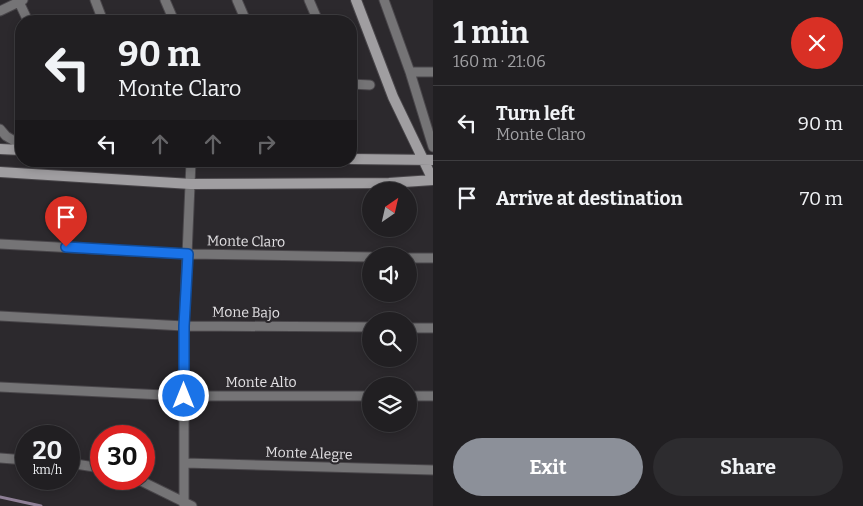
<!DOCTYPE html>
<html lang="en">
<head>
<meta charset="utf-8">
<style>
  body { margin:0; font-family:Bitter,serif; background:#2d2c2f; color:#f1f3f6; height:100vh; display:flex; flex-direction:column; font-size:19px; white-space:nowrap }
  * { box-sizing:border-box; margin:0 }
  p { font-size:16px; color:#a2a2a5 }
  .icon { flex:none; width:28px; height:28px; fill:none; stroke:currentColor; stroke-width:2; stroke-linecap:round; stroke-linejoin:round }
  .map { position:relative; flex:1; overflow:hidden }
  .details { display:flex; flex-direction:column; background:#211f22; width:430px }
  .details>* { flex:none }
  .top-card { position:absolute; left:15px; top:15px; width:342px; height:152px; border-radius:20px; box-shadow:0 2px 8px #0003,0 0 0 1px #3e3d40; background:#211f22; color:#f1f3f6; overflow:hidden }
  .needle { width:32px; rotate:34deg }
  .buttons { position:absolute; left:362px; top:182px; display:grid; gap:10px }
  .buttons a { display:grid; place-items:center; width:55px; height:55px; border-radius:50%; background:#211f22; box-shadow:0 2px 8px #0003,0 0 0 1px #3e3d40; font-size:25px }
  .speed { position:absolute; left:15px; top:425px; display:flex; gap:10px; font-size:25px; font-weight:700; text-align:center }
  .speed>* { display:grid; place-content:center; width:65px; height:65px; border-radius:50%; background:#211f22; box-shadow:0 2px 8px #0003,0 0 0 1px #3e3d40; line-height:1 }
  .speed small { font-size:12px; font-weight:400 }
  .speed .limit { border:8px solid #d22; background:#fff; color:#111 }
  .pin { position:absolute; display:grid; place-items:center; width:42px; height:42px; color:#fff; margin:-51px -21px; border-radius:50% 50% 50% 0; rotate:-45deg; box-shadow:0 0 5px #0007 }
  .pin .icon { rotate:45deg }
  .me { position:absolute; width:55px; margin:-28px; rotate:0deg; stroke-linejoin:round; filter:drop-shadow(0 0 4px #0008) }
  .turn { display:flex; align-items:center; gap:18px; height:105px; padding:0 20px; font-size:22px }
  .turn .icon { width:65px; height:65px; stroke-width:2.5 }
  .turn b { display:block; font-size:35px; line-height:42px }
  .lanes { display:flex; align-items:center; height:48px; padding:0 20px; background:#0003; justify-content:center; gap:25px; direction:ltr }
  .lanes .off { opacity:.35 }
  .round { display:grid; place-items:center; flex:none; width:52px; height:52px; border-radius:26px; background:#2d2c2f }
  .headline { display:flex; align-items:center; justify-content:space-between; height:85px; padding:0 20px }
  h1 { font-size:30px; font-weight:700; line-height:38px }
  .cta { display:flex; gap:10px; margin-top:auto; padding:10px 20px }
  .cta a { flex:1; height:58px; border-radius:30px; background:#8c9099; color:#fff; font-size:20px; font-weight:700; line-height:58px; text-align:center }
  .cta a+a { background:#2d2c2f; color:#f1f3f6 }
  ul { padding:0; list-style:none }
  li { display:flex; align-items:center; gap:15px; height:75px; padding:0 20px; border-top:1px solid #3e3d40 }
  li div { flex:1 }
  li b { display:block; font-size:19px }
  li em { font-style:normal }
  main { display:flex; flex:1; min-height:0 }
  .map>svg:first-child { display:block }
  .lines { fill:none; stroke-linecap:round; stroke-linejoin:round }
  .stream { stroke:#8e7f96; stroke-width:3 }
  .street-casing { stroke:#49464a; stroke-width:11 }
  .secondary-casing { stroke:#49464a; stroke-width:12 }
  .street { stroke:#757476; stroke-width:9 }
  .secondary { stroke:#a09ea1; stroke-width:10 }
  .route-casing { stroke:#114b97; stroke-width:12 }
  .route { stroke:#1a73e8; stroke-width:9 }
  .labels { text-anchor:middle; stroke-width:4.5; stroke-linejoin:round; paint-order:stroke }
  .street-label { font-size:14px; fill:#e3e1e4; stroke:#2c292d }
</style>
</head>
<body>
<main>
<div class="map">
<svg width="433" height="506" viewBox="0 0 433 506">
  <rect width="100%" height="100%" fill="#2c292d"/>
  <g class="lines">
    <path class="stream" d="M0 497 41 506"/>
    <defs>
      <path id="street" d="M95 0 103 21
        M165 0 174 21
        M237 0 246 21
        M309 0 318 21
        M384 0 410 72 433 147
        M19 2 28 21
        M0 11 23 0
        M410 72H433
        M351 84 370 85
        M0 129 6 136 21 145
        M0 244 188 254 371 257
        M409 258H433
        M0 316 184 326 371 327
        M409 328H433
        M0 387 184 396H371
        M409 396H433
        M0 458 26 460
        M69 463 101 468
        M185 463 433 470
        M137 479 192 506
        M184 506V326L191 161"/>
      <path id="secondary" d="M356 0 393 97 433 180
        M0 149 21 150
        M351 159 433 160
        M0 172 191 184 389 183 433 180"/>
    </defs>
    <use href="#street" class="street-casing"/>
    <use href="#secondary" class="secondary-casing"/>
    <use href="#street" class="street"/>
    <use href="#secondary" class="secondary"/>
  </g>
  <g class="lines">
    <defs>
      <path id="route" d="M66 247 188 254 184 326V396"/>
    </defs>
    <use href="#route" class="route-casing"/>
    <use href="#route" class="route"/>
  </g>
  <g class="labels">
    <g class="street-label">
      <text transform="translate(246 241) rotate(1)" y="5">Monte Claro</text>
      <text transform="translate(246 312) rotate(1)" y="5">Mone Bajo</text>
      <text x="261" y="387">Monte Alto</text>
      <text transform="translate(309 453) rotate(2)" y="5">Monte Alegre</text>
    </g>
  </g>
</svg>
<div class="buttons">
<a><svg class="needle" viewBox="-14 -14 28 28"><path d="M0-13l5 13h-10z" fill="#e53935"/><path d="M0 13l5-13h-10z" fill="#a2a2a5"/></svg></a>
<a><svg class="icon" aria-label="sound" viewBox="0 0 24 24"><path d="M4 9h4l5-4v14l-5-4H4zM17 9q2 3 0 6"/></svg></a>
<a><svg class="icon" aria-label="search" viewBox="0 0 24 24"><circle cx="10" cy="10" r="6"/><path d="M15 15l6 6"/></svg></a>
<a><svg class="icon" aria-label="layers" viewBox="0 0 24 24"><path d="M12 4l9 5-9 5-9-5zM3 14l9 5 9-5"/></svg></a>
</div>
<div class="speed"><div>20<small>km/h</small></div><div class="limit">30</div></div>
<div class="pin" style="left:66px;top:247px;background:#d93025"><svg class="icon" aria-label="arrive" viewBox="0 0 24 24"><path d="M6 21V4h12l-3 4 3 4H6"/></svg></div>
<svg class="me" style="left:184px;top:396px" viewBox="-20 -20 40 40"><circle r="17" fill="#1a73e8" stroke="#fff" stroke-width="3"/><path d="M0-11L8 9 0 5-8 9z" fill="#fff"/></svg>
<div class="top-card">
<div class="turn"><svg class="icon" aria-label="left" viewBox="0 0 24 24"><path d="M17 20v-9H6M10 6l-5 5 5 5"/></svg><div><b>90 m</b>Monte Claro</div></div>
<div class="lanes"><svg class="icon" aria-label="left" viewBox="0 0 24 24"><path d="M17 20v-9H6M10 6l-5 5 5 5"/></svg><svg class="icon off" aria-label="ahead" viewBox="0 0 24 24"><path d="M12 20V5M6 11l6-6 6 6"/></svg><svg class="icon off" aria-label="ahead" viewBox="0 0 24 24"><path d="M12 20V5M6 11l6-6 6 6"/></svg><svg class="icon off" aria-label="right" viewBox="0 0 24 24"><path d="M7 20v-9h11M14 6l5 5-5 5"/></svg></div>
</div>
</div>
<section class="details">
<div class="headline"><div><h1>1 min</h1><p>160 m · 21:06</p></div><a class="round" style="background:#d93025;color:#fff"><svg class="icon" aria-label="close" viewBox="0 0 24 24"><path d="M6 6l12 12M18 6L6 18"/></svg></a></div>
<ul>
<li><svg class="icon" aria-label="left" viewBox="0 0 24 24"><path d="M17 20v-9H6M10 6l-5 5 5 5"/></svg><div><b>Turn left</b><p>Monte Claro</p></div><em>90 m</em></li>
<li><svg class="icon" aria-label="arrive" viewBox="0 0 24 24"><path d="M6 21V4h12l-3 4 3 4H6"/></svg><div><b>Arrive at destination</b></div><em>70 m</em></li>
</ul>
<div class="cta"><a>Exit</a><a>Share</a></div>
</section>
</main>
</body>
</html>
